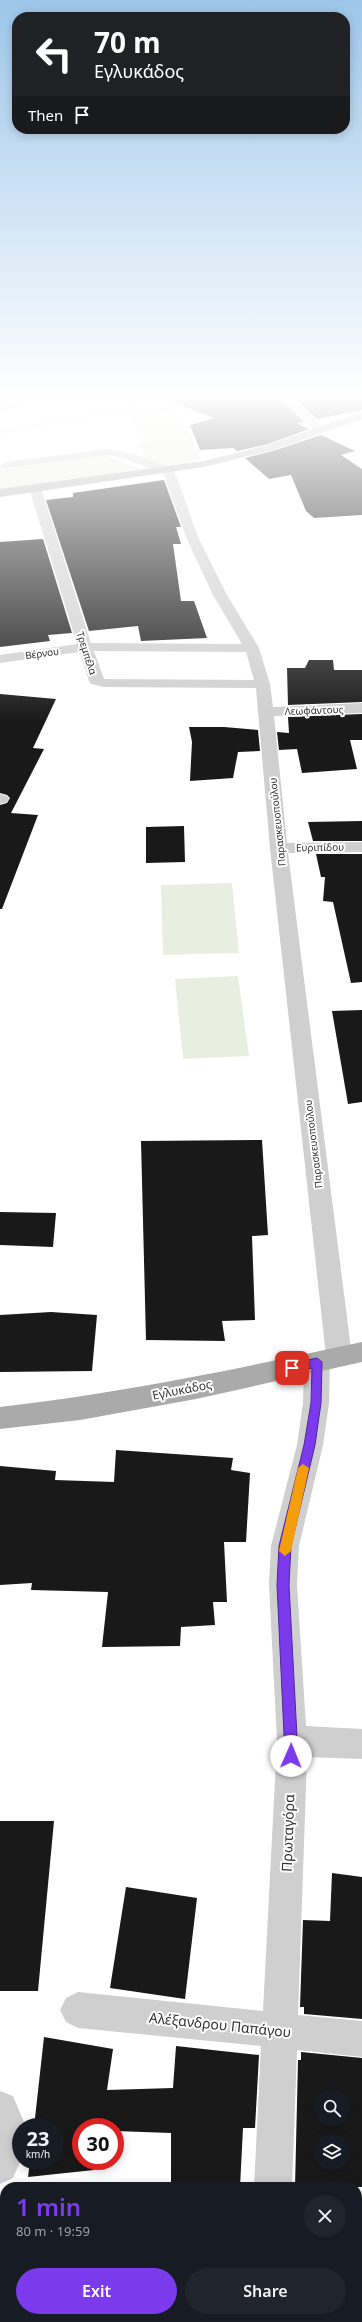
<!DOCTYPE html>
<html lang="en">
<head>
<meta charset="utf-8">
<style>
  body { margin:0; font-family:"Noto Sans",sans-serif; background:#20242c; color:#f1f3f6; height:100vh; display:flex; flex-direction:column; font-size:15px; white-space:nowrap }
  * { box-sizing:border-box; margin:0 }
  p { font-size:13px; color:#9ea1a6 }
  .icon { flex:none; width:22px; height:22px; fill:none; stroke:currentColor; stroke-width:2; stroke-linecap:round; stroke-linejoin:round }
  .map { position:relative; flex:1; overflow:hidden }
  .side { position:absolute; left:0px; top:2182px; width:362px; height:140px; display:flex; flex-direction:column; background:#171b24; border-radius:16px 16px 0 0; box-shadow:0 2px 10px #0003 }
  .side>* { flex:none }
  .banner { position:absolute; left:12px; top:12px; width:338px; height:122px; border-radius:16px; box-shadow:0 2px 10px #0003; background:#202124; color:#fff; overflow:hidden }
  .buttons { position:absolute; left:314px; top:2090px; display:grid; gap:8px }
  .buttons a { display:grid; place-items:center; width:36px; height:36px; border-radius:50%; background:#171b24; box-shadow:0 2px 10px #0003; font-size:20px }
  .speed { position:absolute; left:12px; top:2118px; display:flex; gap:8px; font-size:20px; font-weight:700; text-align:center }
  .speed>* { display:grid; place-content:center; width:52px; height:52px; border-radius:50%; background:#171b24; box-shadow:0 2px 10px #0003; line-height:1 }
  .speed small { font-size:10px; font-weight:400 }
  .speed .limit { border:6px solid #d22; background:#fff; color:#111 }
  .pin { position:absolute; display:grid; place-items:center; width:34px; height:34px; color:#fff; margin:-17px; border-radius:8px; box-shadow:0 2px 6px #0006 }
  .me { position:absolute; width:44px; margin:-22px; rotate:1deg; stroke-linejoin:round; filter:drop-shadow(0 0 3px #0008) }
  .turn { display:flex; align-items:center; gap:14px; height:84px; padding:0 16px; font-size:18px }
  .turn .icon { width:52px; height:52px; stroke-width:2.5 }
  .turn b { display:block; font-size:28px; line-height:34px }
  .then { display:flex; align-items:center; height:38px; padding:0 16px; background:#0003; gap:8px; font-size:15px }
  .round { display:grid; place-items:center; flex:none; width:42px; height:42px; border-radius:21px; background:#20242c }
  .summary { display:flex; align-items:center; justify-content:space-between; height:68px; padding:0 16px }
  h1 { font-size:24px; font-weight:600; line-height:30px; color:#7c3aed }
  .primary-button { display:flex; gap:8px; margin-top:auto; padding:8px 16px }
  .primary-button a { flex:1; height:46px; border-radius:24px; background:#7c3aed; color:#fff; font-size:16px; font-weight:600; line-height:46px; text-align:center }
  .primary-button a+a { background:#20242c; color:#f1f3f6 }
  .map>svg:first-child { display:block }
  .green { fill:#e8eee0 }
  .building { fill:#191919; fill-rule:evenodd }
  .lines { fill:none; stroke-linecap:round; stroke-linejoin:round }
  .minor { fill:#cfcfcf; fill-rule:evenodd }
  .major { fill:#aaa; fill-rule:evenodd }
  .route { fill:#7c3aed; stroke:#51269a }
  .slow { fill:#f59e0b }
  .labels { text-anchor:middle; stroke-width:4; stroke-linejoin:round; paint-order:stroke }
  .far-street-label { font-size:10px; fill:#323232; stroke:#fff }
  .street-label { font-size:12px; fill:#323232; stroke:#fff }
  .near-street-label { font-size:14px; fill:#323232; stroke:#fff }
</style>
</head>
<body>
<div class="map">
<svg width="362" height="2322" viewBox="0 0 362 2322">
  <rect width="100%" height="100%" fill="#fff"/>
  <path class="green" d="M145 397H170L165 399 172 402 177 413 150 415V422H184L201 459 165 466 143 457 144 450 135 445 148 442 127 415H103L0 434V429L109 412Z
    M101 454 142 469 0 489V465L12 466Z
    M232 883 239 953 163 955 161 885Z
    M238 976 249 1056 183 1059 175 979Z"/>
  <path class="building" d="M166 397H279L304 422 296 423 309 429 268 444 237 451 233 448 200 450 190 425 214 418 166 399Z
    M293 397H362V410L317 419Z
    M321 435 355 451 341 455 362 469V515L314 518 306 511 291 475 269 479 245 458 276 450Z
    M164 480 181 527H176L181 544H173L181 601H194L207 638 141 641 138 626 89 631 46 500 73 497V493Z
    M43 539 72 633 48 635 50 641 0 647V542Z
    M309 660H333L334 670H362V702L288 705 287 668H305Z
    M0 694 56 699 33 748 44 749 11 813 38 815 2 909H0V805L7 803 10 798 7 795 0 793Z
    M362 714V740H350L357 769 302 773 297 749 279 750 277 732 289 733 288 717Z
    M189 727H224L258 730 260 751 238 752 233 778 190 781 192 742Z
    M362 821V841H313L308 822Z
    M184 826 185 862 146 863V827Z
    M316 854H362V982L351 983 333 902 323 901 325 877H321Z
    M362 1010V1102L348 1104 332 1011Z
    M262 1140 268 1235 252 1236 255 1320 222 1321 225 1341 146 1340 141 1141Z
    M0 1212 56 1213 53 1247 0 1245Z
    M51 1312 97 1315 92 1371 0 1372V1315Z
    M116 1450 233 1458 231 1470 250 1473 246 1542H224L227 1602H213L215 1625 181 1627 180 1646 102 1647 108 1592 31 1590 32 1583 0 1585V1466L56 1471 55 1480 114 1482Z
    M0 1821H54L38 1991H0Z
    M332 1873 362 1877V2019L304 2014V2007H300L303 1920 330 1921Z
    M126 1887 197 1898 185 1999 110 1988Z
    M44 2037 113 2049 107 2090 173 2088 176 2046 259 2055 255 2128H243L240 2187H171V2133L115 2131V2127H81V2161H95L94 2170 28 2177 30 2161H55V2127H34Z
    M301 2052 362 2058V2187H295L298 2060H301ZM321 2097H343V2119H321ZM321 2141H343V2163H321Z"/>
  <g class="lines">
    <path class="minor" d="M280 397H291L324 427V431H316Z
      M15 401 20 404 19 406 0 412V406Z
      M109 449C126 452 166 461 176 475L198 537 227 595 259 648 270 684 273 707 362 703V713L274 716 287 843 362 842V852L288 853 352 1357 348 1364 339 1367 330 1363 329 1403 323 1445 299 1546 297 1585 306 1726 362 1729V1759L307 1757 298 2015 362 2021V2057L297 2050 292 2187H254L261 2046 78 2028 66 2022 60 2010 66 1998 78 1992 263 2011 277 1741 269 1585 271 1546 297 1445 303 1403 304 1362 308 1355 317 1352 326 1356 270 848 256 688 104 687 91 684 89 681 80 652 0 663V655L77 644 29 488 35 485 41 488 91 643 242 644 213 595 186 537 163 473 122 458 109 455 6 468 0 465 6 462ZM94 651 246 652 254 680 104 679Z
      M0 794 7 796 9 799 7 802 0 804Z
      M0 2091 13 2096 26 2127H21V2160L13 2178 0 2184Z
      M247 2317H287V2322H247Z"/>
    <path class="major" d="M362 412V419L276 449 204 467 0 497V489L204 461 268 445Z
      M362 1342V1362L196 1399 80 1420 0 1429V1407C122 1393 242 1368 362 1342Z"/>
  </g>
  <linearGradient id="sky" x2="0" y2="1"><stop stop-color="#9dc6ea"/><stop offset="0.55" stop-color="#fff"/><stop offset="1" stop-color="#fff" stop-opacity="0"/></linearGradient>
  <rect width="362" height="722" fill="url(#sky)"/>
  <path class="route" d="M317 1358 322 1362 321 1403 315 1445 291 1546 289 1585 298 1756 296 1761 291 1763 287 1761 285 1756 277 1585 279 1546 304 1445 311 1403 312 1368 292 1372 287 1368 292 1363Z"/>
  <path class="slow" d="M303 1464 309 1468 291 1551 285 1556 279 1551 298 1468Z"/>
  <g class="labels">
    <g class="far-street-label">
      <text transform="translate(42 653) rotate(-8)" y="4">Βέρνου</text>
      <text transform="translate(87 653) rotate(72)" y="4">Τρεμπέλα</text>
      <text transform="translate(314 710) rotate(-2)" y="4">Λεωφάντους</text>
      <text transform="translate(277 822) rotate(-96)" y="4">Παρασκευοπούλου</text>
      <text transform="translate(320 847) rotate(-1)" y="4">Ευριπίδου</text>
      <text transform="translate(313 1144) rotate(-97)" y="4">Παρασκευοπούλου</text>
    </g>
    <g class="street-label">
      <text transform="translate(182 1390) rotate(-11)" y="4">Εγλυκάδος</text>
    </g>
    <g class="near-street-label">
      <text transform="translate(288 1833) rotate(-88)" y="5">Πρωταγόρα</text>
      <text transform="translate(220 2025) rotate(6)" y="5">Αλέξανδρου Παπάγου</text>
    </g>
  </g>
</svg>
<div class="buttons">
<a><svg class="icon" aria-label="search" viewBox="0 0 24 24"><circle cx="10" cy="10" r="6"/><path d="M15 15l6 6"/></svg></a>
<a><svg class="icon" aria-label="layers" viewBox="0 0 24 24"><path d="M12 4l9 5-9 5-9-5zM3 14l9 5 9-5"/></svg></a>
</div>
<div class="speed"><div>23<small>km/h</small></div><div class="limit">30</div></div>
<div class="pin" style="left:292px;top:1368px;background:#d93025"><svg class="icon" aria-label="arrive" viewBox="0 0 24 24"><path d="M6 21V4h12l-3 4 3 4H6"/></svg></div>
<svg class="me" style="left:291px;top:1756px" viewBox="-20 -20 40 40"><circle r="19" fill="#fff"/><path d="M0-13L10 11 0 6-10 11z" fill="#7c3aed"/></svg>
<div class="banner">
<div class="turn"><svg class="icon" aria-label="left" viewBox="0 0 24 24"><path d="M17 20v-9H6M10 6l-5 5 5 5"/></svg><div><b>70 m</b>Εγλυκάδος</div></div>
<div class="then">Then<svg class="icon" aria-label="arrive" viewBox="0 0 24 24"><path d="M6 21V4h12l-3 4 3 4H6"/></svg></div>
</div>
<section class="side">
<div class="summary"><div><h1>1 min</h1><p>80 m · 19:59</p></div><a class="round"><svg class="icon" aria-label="close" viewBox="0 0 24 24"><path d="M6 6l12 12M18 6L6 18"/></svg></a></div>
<div class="primary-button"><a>Exit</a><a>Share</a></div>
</section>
</div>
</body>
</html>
